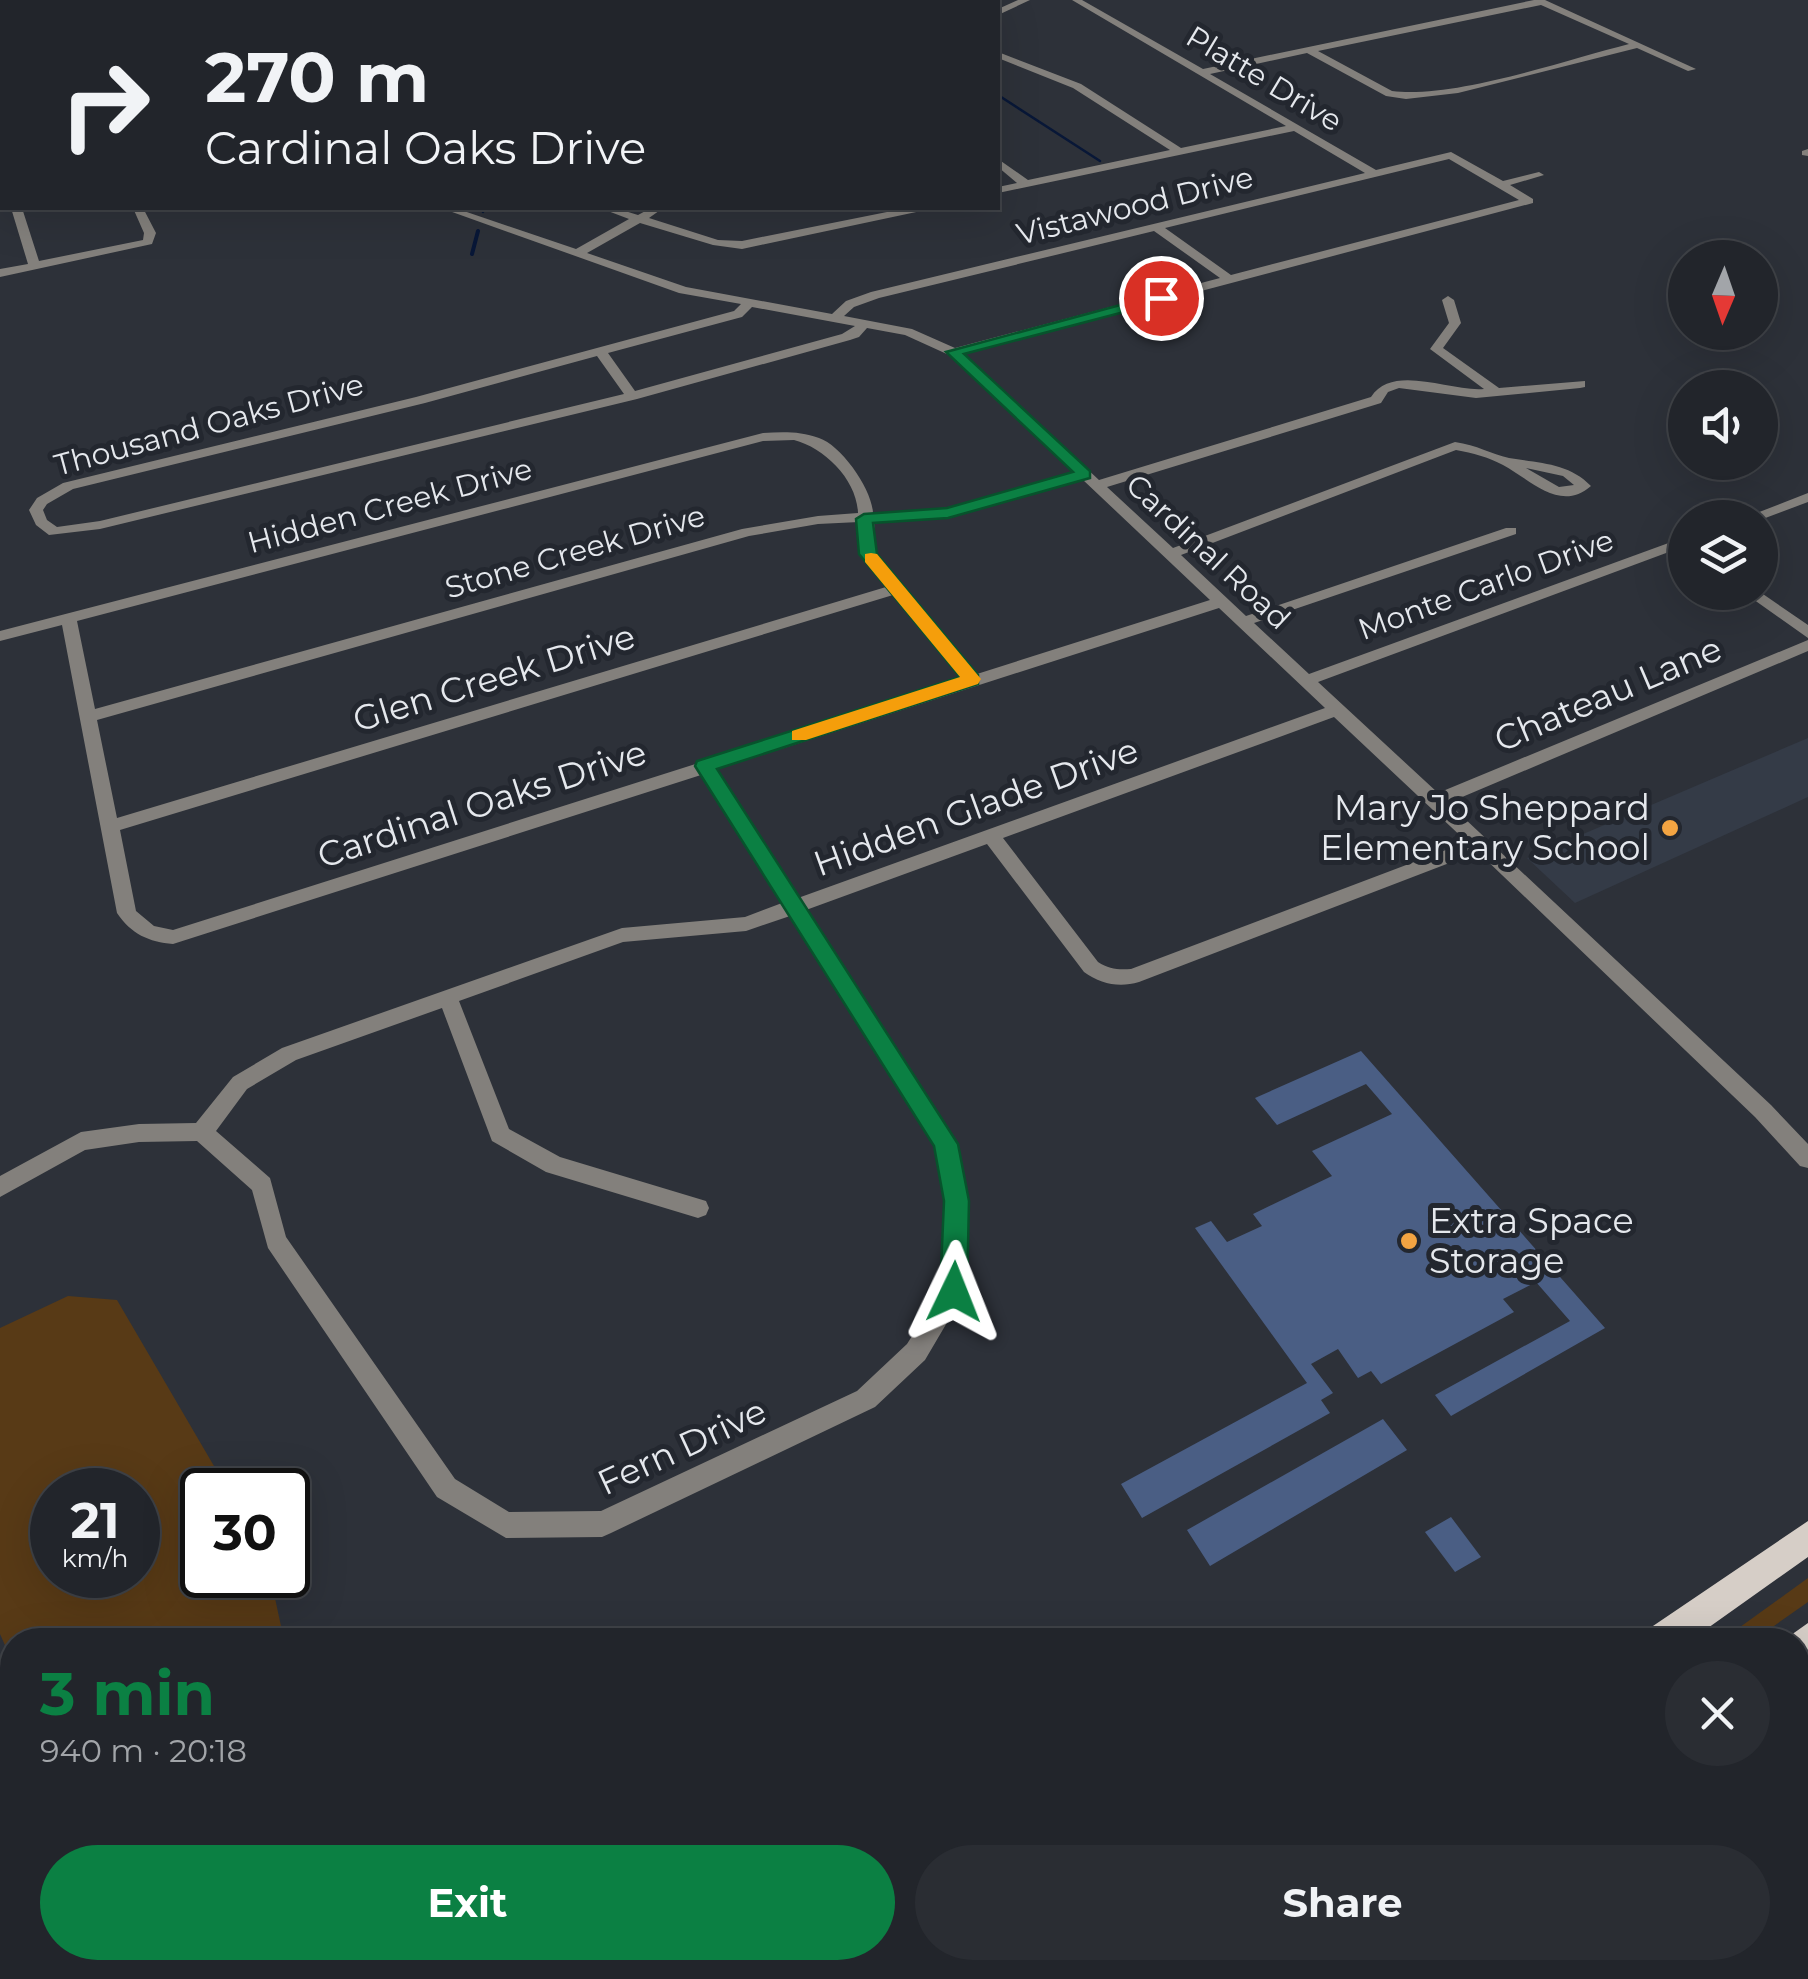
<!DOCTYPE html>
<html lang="en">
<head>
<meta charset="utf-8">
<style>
  body { margin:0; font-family:Montserrat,sans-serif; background:#2a2d33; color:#f1f3f6; height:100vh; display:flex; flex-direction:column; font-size:38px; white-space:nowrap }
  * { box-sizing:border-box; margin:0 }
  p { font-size:32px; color:#a2a5a9 }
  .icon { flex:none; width:55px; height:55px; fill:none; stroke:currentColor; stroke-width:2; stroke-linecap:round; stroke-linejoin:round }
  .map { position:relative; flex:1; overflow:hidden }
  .sheet { position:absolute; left:0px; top:1628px; width:1810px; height:352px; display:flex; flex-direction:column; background:#22252b; border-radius:40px 40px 0 0; box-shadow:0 10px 40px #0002,0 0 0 2px #3f4247 }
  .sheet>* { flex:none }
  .guide { position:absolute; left:0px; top:0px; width:1000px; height:210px; box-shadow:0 10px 40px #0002,0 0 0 2px #3f4247; background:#22252b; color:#f1f3f6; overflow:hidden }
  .needle { width:65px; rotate:182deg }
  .controls { position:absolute; left:1668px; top:240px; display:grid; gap:20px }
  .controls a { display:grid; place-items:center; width:110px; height:110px; border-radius:50%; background:#22252b; box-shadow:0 10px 40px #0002,0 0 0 2px #3f4247; font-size:50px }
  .speed { position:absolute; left:30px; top:1468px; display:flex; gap:20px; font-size:50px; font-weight:700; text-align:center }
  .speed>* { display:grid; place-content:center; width:130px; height:130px; border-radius:50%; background:#22252b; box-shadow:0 10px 40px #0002,0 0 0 2px #3f4247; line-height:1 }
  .speed small { font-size:25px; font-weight:400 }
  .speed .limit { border:5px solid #111; border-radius:15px; background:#fff; color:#111 }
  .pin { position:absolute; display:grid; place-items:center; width:85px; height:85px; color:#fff; margin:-42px; border:5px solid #fff; border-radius:50%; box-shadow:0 2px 10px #0007 }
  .me { position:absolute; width:110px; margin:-55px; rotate:2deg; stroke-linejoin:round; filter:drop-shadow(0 0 8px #0008) }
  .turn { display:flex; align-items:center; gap:35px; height:210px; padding:0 40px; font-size:45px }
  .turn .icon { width:130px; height:130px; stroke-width:2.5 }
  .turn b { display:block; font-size:70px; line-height:85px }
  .round { display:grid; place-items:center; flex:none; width:105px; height:105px; border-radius:52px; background:#2a2d33 }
  .head { display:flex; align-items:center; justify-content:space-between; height:170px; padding:0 40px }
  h1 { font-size:60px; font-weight:700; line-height:75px; color:#0b8043 }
  .button { display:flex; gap:20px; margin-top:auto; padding:20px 40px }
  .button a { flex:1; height:115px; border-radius:60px; background:#0b8043; color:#fff; font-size:40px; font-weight:700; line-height:115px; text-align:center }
  .button a+a { background:#2a2d33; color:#f1f3f6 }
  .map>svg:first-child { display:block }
  .built { fill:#343b47 }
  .green { fill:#583a16; fill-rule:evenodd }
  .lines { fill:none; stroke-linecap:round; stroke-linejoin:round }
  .stream-far1 { stroke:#081737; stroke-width:2.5 }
  .stream { stroke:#081737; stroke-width:4 }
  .building { fill:#4a5e84 }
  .minor { fill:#83807c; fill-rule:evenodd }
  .major { fill:#d6cec7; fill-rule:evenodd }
  .route { fill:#0b8043; stroke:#07532c; stroke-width:2.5 }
  .slow { fill:#f59e0b }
  .poi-dot { fill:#f3a442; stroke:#23272f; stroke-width:4 }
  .labels { text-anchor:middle; stroke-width:10; stroke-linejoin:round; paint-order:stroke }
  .far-street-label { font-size:30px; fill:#e5e8ed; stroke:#23272f }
  .street-label { font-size:35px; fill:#e5e8ed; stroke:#23272f }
  .poi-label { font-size:35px; fill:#e5e8ed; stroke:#23272f; text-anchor:end }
</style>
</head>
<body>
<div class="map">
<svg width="1808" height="1979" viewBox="0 0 1808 1979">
  <rect width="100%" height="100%" fill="#2d3139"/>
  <path class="built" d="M1808 738V797L1575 903 1527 858Z
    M1798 1949 1808 1962V1979H1457L1472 1968H1798Z"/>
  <path class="green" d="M68 1296 117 1300 228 1490H202V1575H270L284 1640H12V1661L0 1634V1328ZM138 1490V1575H52V1490Z
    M1808 1578V1602L1754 1640H1722Z"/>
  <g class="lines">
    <path class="stream-far1" d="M399 0 404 2
      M557 0 580 2
      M998 95 1100 161
      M1154 196 1156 214
      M481 208 483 212"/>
    <path class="stream" d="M472 254 478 231"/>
  </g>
  <path class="building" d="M1361 1051 1605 1328 1451 1416 1435 1395 1570 1321 1536 1282 1503 1299 1514 1312 1381 1384 1371 1371 1358 1378 1338 1349 1311 1364 1333 1393 1321 1400 1330 1413 1142 1518 1121 1484 1307 1383 1195 1228 1211 1221 1227 1242 1262 1226 1253 1214 1332 1176 1312 1151 1392 1114 1366 1084 1277 1125 1255 1098Z
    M1383 1419 1407 1450 1210 1566 1187 1530Z
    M1451 1517 1481 1557 1455 1572 1425 1532Z"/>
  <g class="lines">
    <path class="minor" d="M86 0H95L96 2H87Z
      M313 0H323L324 2H315Z
      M1018 0H1030L998 15V9Z
      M1072 0H1082L1203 69 1534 0H1545L1696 69 1688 71 1637 48 1458 93 1406 99 1386 96 1307 53 1210 74 1376 170 1451 152 1503 181 1539 172 1544 175 1510 185 1533 199V203L963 354 1099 480 1371 397C1393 363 1450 392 1484 389L1430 349 1449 323 1442 300 1448 296 1454 300 1461 323 1443 348 1499 388 1585 381V387L1580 388 1476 398 1399 388 1388 392 1381 403 1107 487 1173 548 1455 442C1477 445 1491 454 1509 458 1539 463 1569 463 1591 486 1560 513 1531 480 1503 465 1488 457 1473 453 1456 450L1181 555 1246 616 1506 528H1516V534L1254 623 1309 674 1685 537V546L1318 682 1438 793 1808 640V651L1448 803 1771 1105 1808 1144V1168L1800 1166 1755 1117 1478 852 1139 982C1119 988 1101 984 1084 972L987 844 806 910 957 1144 968 1201 965 1292 925 1360 875 1407 611 1533 602 1537 506 1538 437 1497 268 1248 252 1190 197 1141 139 1142 85 1150 0 1197V1176L81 1132 139 1124 196 1123 233 1077 282 1048 622 928 745 917 782 903 701 775 173 944C149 942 131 934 117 913L62 625 0 641V631L763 433C782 432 800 431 819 438 841 445 872 489 873 513L947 509 1074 472 949 355 905 335 867 328 859 337 850 340 637 399 100 529 49 535 36 525 29 510 37 498 63 483 416 397 734 311 741 304 679 293 441 208H455L576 249 629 219 600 208H615L638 215 651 208H663L649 218 718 240 742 241 907 208H926L921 211 742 249 713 245 640 223 587 253 686 287 832 314 846 301 871 292 1365 173 1294 131 998 193V187L1017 183 998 167V159L1028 180 1170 150 1073 88 998 58V52L1081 84 1181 148 1286 126ZM1541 5 1629 44C1566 60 1453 99 1392 91L1318 51ZM1449 159 1519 200 1231 275 1165 228ZM1154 231 1220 278 955 348 912 329 844 316 854 307 879 298ZM752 307 855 326 842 334 635 391 608 353 742 317ZM597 356 624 394 100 521 57 527 47 520 43 510 47 504 73 489 425 403ZM794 440C825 448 857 480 858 513L818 516 742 529 95 709 77 621 763 441ZM1526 468 1563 476 1574 485 1559 487ZM1082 479 1210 600 977 674 876 554 874 521 948 517ZM859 522 860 555 886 587 117 818 97 720 749 536 818 524ZM893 595 963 679 173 930 154 926 136 911 120 830ZM1219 608 1325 708 798 898 715 770ZM1334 717 1467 842 1131 969C1118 970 1109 969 1098 962L1003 838ZM790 916 936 1146 946 1201 941 1290 907 1344 857 1391 601 1511 509 1512 455 1479 286 1237 270 1178 216 1131 247 1089 296 1060 442 1008 492 1141 546 1172 698 1218 706 1215 709 1208 706 1201 560 1157 509 1129 459 1001 623 942 746 931Z
      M0 82H2V88H0Z
      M1808 149V156L1802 155V151Z
      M11 208H22L39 261 143 240 144 233 133 208H143L156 233 152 244 0 277V269L28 264Z
      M1808 493V502L1760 520 1744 518Z
      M1743 592H1760L1808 625V638Z"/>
    <path class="major" d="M1808 1521V1557L1691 1640H1645L1650 1628Z
      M1808 1623V1660L1798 1664V1640H1784Z
      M0 1750 12 1755V1817L0 1812Z
      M58 1968H96L100 1979H62Z
      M1143 1968H1194L1190 1979H1139Z
      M1226 1968H1264L1261 1979H1223Z
      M1353 1968H1402L1398 1979H1349Z"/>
  </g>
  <path class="route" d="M1161 294 1168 298 1166 301 964 354 1090 471V478L948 518 873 523 877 554 978 675V684L717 769 958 1144 969 1201 967 1292 963 1301 954 1304 944 1301 940 1292 944 1201 934 1146 695 766 697 761 960 677 859 554 856 519 864 514 947 508 1073 472 946 352Z"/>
  <path class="slow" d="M871 553 877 554 981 679 978 684 806 740H792V731L960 677 865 562V554Z"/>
  <g class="poi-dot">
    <circle cx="1670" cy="828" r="10"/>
    <circle cx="1409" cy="1241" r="10"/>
  </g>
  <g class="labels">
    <g class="far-street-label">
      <text transform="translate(1264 79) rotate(31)" y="10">Platte Drive</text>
      <text transform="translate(1135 206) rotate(-14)" y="10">Vistawood Drive</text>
      <text transform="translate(209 425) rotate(-15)" y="10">Thousand Oaks Drive</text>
      <text transform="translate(390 506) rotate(-15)" y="10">Hidden Creek Drive</text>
      <text transform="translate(575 552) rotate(-16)" y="10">Stone Creek Drive</text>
      <text transform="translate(1208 552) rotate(43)" y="10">Cardinal Road</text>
      <text transform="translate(1486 585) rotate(-20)" y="10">Monte Carlo Drive</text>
    </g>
    <g class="street-label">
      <text transform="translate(494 678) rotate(-17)" y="12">Glen Creek Drive</text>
      <text transform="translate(1608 694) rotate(-23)" y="12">Chateau Lane</text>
      <text transform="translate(482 804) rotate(-18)" y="12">Cardinal Oaks Drive</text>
      <text transform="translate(976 807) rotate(-20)" y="12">Hidden Glade Drive</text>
      <text transform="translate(682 1447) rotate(-25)" y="12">Fern Drive</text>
    </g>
    <g class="poi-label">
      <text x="1650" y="820">Mary Jo Sheppard<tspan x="1650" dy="40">Elementary School</tspan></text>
      <text x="1429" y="1233" text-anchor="start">Extra Space<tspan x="1429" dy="40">Storage</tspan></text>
    </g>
  </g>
</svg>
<div class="controls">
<a><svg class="needle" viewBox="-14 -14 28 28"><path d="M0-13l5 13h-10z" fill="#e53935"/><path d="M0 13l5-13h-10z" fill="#a2a5a9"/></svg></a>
<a><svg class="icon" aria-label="sound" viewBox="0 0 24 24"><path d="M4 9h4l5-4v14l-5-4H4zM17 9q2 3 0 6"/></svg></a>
<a><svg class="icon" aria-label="layers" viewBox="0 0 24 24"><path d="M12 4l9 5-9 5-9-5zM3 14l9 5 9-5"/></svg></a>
</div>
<div class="speed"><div>21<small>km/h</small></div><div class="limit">30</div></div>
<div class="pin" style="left:1161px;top:298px;background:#d93025"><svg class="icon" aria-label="arrive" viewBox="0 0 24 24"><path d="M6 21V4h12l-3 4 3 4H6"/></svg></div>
<svg class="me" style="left:954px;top:1292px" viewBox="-20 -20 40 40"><path d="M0-17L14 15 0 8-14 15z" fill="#0b8043" stroke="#fff" stroke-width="4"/></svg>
<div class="guide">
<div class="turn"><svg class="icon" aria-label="right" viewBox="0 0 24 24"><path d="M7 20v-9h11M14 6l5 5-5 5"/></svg><div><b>270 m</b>Cardinal Oaks Drive</div></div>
</div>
<section class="sheet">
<div class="head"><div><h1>3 min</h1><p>940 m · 20:18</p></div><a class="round"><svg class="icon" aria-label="close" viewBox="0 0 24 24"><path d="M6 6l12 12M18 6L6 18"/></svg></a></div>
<div class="button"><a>Exit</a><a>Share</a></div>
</section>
</div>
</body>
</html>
